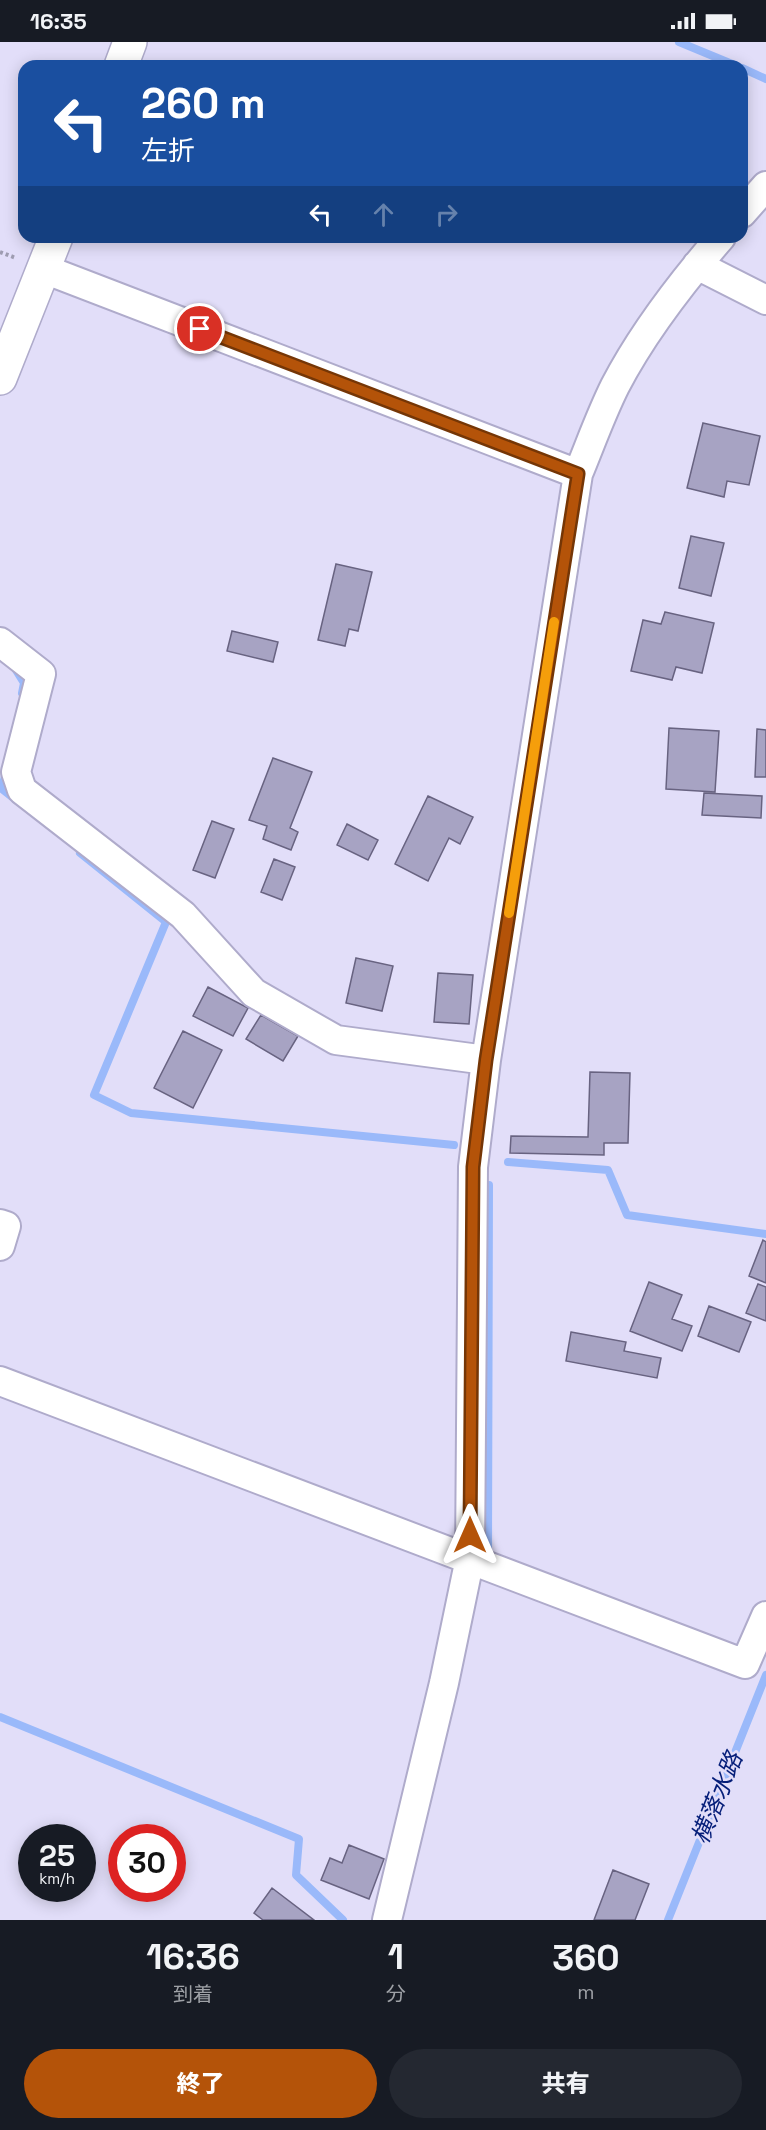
<!DOCTYPE html>
<html lang="ja">
<head>
<meta charset="utf-8">
<style>
  body { margin:0; font-family:"Space Grotesk","Noto Sans JP",sans-serif; background:#242831; color:#f1f3f6; height:100vh; display:flex; flex-direction:column; font-size:22px; white-space:nowrap }
  * { box-sizing:border-box; margin:0 }
  p { font-size:20px; color:#9ea1a6 }
  .icon { flex:none; width:33px; height:33px; fill:none; stroke:currentColor; stroke-width:2; stroke-linecap:round; stroke-linejoin:round }
  .map { position:relative; height:1878px; overflow:hidden }
  .side { display:flex; flex-direction:column; background:#171b24; flex:1 }
  .side>* { flex:none }
  .guide { position:absolute; left:18px; top:18px; width:730px; height:183px; border-radius:18px; box-shadow:0 3px 15px #0003; background:#1a4fa0; color:#fff; overflow:hidden }
  .speed { position:absolute; left:18px; top:1782px; display:flex; gap:12px; font-size:30px; font-weight:700; text-align:center }
  .speed>* { display:grid; place-content:center; width:78px; height:78px; border-radius:50%; background:#171b24; box-shadow:0 3px 15px #0003; line-height:1 }
  .speed small { font-size:15px; font-weight:400 }
  .speed .limit { border:9px solid #d22; background:#fff; color:#111 }
  .pin { position:absolute; display:grid; place-items:center; width:51px; height:51px; color:#fff; margin:-26px; border:3px solid #fff; border-radius:50%; box-shadow:0 2px 6px #0007 }
  .me { position:absolute; width:66px; margin:-33px; rotate:0deg; stroke-linejoin:round; filter:drop-shadow(0 0 4px #0008) }
  .turn { display:flex; align-items:center; gap:21px; height:126px; padding:0 24px; font-size:27px }
  .turn .icon { width:78px; height:78px; stroke-width:2.5 }
  .turn b { display:block; font-size:42px; line-height:51px }
  .lanes { display:flex; align-items:center; height:57px; padding:0 24px; background:#0003; justify-content:center; gap:30px; direction:ltr }
  .lanes .off { opacity:.35 }
  .eta { display:flex; justify-content:space-evenly; align-items:center; height:102px; text-align:center }
  .eta b { font-size:36px; font-weight:800; line-height:42px }
  .button { display:flex; gap:12px; margin-top:auto; padding:12px 24px }
  .button a { flex:1; height:69px; border-radius:36px; background:#b45309; color:#fff; font-size:24px; font-weight:800; line-height:69px; text-align:center }
  .button a+a { background:#242831; color:#f1f3f6 }
  .status { display:flex; justify-content:space-between; align-items:center; height:42px; padding:0 30px; background:#171b24; direction:ltr }
  .status svg { height:16px; fill:currentColor }
  .map>svg:first-child { display:block }
  .lines { fill:none; stroke-linecap:round; stroke-linejoin:round }
  .stream { stroke:#9ab9fa; stroke-width:8 }
  .building { fill:#a7a3c3; stroke:#686381; stroke-width:1.5 }
  .minor-casing { stroke:#afabcb; stroke-width:32 }
  .tertiary-casing { stroke:#afabcb; stroke-width:36 }
  .path { stroke:#9e9cb1; stroke-width:4; stroke-dasharray:3 3; stroke-linecap:butt }
  .minor { stroke:#fff; stroke-width:28 }
  .tertiary { stroke:#fff; stroke-width:33 }
  .route-casing { stroke:#753606; stroke-width:15 }
  .route { stroke:#b45309; stroke-width:10 }
  .slow { stroke:#f59e0b; stroke-width:10 }
  .labels { text-anchor:middle; stroke-width:5; stroke-linejoin:round; paint-order:stroke }
  .water-label { font-size:24px; font-style:italic; fill:#051e79; stroke:#e2def9 }
</style>
</head>
<body>
<div class="status"><b>16:35</b><svg viewBox="0 0 49 12"><path d="M0 12V9h3v3zM5 12V6h3v6zM10 12V3h3v9zM15 12V0h3v12zM26 1h20v11H26zM47 4h2v5h-2z"/></svg></div>
<div class="map">
<svg width="766" height="1878" viewBox="0 0 766 1878">
  <rect width="100%" height="100%" fill="#e2def9"/>
  <g class="lines">
    <path class="stream" d="M679 0 737 24
      M742 26 766 37
      M14 625 24 641 22 651
      M6 729 2 747 17 759
      M80 811 166 880 94 1053 131 1071 454 1103
      M508 1120 608 1128 627 1173 766 1192
      M488 1512 489 1143
      M0 1675 299 1797 296 1833 343 1878
      M668 1878 766 1633"/>
  </g>
  <path class="building" d="M703 381 760 394 749 443 727 439 724 455 687 446Z
    M691 494 724 501 711 554 679 546Z
    M336 522 372 530 358 589 349 587 345 604 318 598Z
    M665 570 714 581 702 631 676 625 672 638 631 629 643 578 661 582Z
    M232 589 278 600 273 620 227 609Z
    M669 686 719 689 715 750 666 747Z
    M757 687 766 688V735H755Z
    M273 716 312 730 290 786 298 790 291 808 263 797 267 784 249 778Z
    M704 751 762 754 761 776 702 773Z
    M428 754 473 775 460 802 449 796 428 839 395 822Z
    M212 779 234 787 215 836 193 828Z
    M347 782 378 798 368 818 337 803Z
    M274 817 295 825 282 858 261 850Z
    M356 916 393 924 382 969 346 961Z
    M438 931 473 933 469 982 434 980Z
    M208 945 248 966 233 994 193 974Z
    M261 973 298 994 283 1019 246 997Z
    M183 989 222 1008 193 1066 154 1046Z
    M590 1030 630 1031 628 1101H604V1113L510 1111 511 1094 588 1095Z
    M763 1198 766 1200V1241L749 1234Z
    M649 1240 682 1253 672 1277 692 1284 682 1309 630 1289Z
    M758 1242 766 1245V1279L746 1271Z
    M709 1264 751 1280 739 1310 698 1294Z
    M571 1290 626 1300 624 1309 661 1316 657 1336 566 1319Z
    M349 1803 384 1817 369 1857 321 1838 330 1816 342 1821Z
    M613 1828 649 1842 635 1878H594Z
    M272 1846 314 1878H263L254 1871Z"/>
  <g class="lines">
    <defs>
      <path id="minor" d="M742 171 766 144
        M697 223 766 258
        M44 227 578 432
        M0 600 41 632 16 730 22 748 183 873 254 951 336 998 486 1018
        M0 1182 6 1184 0 1204
        M0 1339 745 1622 766 1574
        M387 1878 444 1641 470 1516 473 1125 486 1018 578 432C590 403 601 372 615 344 643 290 682 240 721 195"/>
      <path id="tertiary" d="M121 24 130 0
        M0 336 56 195"/>
    </defs>
    <use href="#minor" class="minor-casing"/>
    <use href="#tertiary" class="tertiary-casing"/>
    <path class="path" d="M0 210 16 216"/>
    <use href="#minor" class="minor"/>
    <use href="#tertiary" class="tertiary"/>
  </g>
  <g class="lines">
    <defs>
      <path id="route" d="M200 287 578 432 486 1018 473 1125 470 1493"/>
    </defs>
    <use href="#route" class="route-casing"/>
    <use href="#route" class="route"/>
    <path class="slow" d="M509 871 554 580"/>
  </g>
  <g class="labels">
    <g class="water-label">
      <text transform="translate(717 1756) rotate(-68)" y="8">横落水路</text>
    </g>
  </g>
</svg>
<div class="speed"><div>25<small>km/h</small></div><div class="limit">30</div></div>
<div class="pin" style="left:200px;top:287px;background:#d93025"><svg class="icon" aria-label="arrive" viewBox="0 0 24 24"><path d="M6 21V4h12l-3 4 3 4H6"/></svg></div>
<svg class="me" style="left:470px;top:1493px" viewBox="-20 -20 40 40"><path d="M0-17L14 15 0 8-14 15z" fill="#b45309" stroke="#fff" stroke-width="4"/></svg>
<div class="guide">
<div class="turn"><svg class="icon" aria-label="left" viewBox="0 0 24 24"><path d="M17 20v-9H6M10 6l-5 5 5 5"/></svg><div><b>260 m</b>左折</div></div>
<div class="lanes"><svg class="icon" aria-label="left" viewBox="0 0 24 24"><path d="M17 20v-9H6M10 6l-5 5 5 5"/></svg><svg class="icon off" aria-label="ahead" viewBox="0 0 24 24"><path d="M12 20V5M6 11l6-6 6 6"/></svg><svg class="icon off" aria-label="right" viewBox="0 0 24 24"><path d="M7 20v-9h11M14 6l5 5-5 5"/></svg></div>
</div>
</div>
<section class="side">
<div class="eta">
<div><b>16:36</b><p>到着</p></div>
<div><b>1</b><p>分</p></div>
<div><b>360</b><p>m</p></div>
</div>
<div class="button"><a>終了</a><a>共有</a></div>
</section>
</body>
</html>
